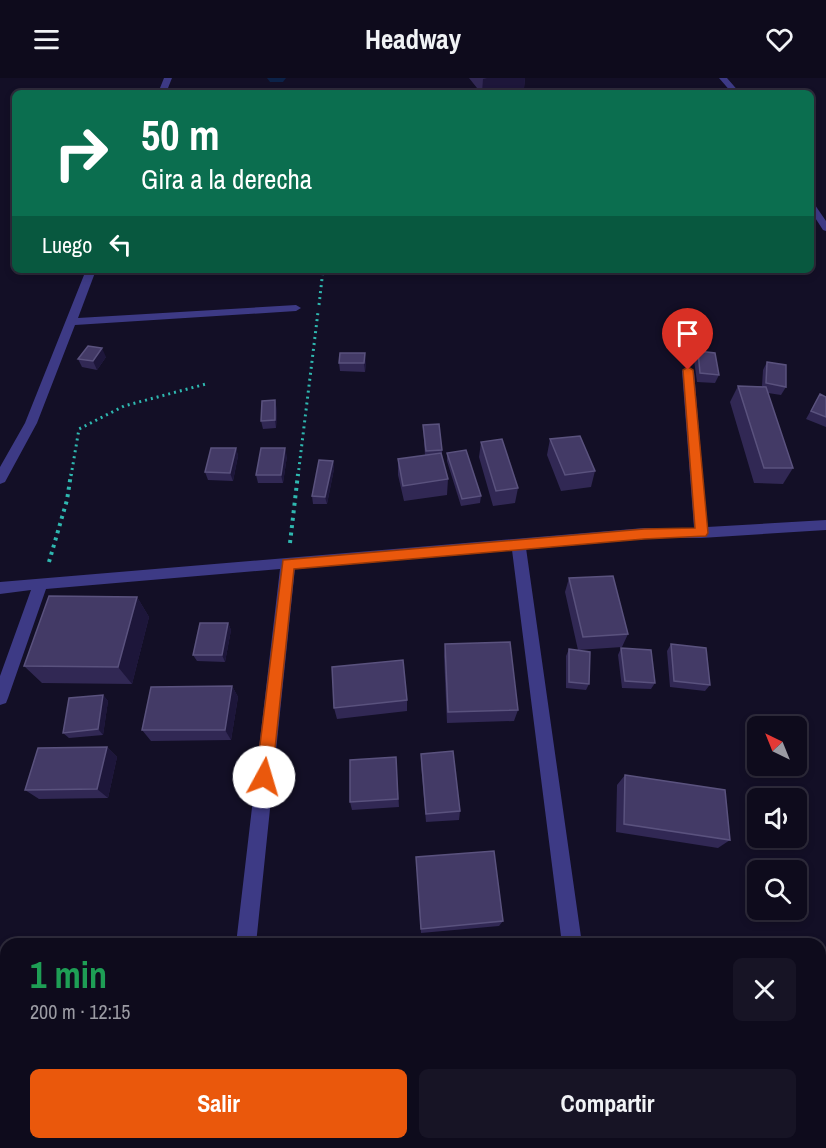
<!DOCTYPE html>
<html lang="es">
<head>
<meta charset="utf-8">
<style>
  body { margin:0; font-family:"Archivo Narrow",sans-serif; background:#171425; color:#f1f3f6; height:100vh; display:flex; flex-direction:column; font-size:22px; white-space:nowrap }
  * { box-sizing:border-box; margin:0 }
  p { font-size:20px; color:#9b9ba3 }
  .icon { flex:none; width:33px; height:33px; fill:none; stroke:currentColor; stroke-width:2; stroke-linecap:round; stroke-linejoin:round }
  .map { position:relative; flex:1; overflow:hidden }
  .side { position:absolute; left:0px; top:860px; width:826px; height:212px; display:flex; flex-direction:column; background:#0e0b1c; border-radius:18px 18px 0 0; box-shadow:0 3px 9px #0003,0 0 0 2px #2e2b3b }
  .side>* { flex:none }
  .guide { position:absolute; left:12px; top:12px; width:802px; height:183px; border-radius:9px; box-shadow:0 3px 9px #0003,0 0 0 2px #2e2b3b; background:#0b6e4f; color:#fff; overflow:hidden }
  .needle { width:39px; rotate:317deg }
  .controls { position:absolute; left:747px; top:638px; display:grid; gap:12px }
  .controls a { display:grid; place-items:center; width:60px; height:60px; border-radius:9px; background:#0e0b1c; box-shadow:0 3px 9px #0003,0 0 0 2px #2e2b3b; font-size:30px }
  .pin { position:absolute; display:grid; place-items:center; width:51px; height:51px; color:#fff; margin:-62px -26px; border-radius:50% 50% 50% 0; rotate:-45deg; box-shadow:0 0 6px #0007 }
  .pin .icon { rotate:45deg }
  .me { position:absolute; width:66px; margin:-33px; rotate:6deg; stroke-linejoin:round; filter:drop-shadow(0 0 4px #0008) }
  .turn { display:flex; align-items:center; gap:21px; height:126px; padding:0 30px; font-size:27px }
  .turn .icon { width:78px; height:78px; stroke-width:2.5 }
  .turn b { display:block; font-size:42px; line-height:51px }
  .then { display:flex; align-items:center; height:57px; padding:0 30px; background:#0003; gap:12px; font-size:22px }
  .round { display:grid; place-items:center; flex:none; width:63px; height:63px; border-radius:9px; background:#171425 }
  .summary { display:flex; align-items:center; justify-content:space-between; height:102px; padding:0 30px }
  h1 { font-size:36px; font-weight:800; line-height:45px; color:#1e9e55 }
  .action { display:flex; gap:12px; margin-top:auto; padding:12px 30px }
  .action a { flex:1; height:69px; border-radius:9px; background:#ea580c; color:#fff; font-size:24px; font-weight:800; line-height:69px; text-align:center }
  .action a+a { background:#171425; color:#f1f3f6 }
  header { display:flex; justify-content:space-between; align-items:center; height:78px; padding:0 30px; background:#0e0b1c; font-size:27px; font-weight:800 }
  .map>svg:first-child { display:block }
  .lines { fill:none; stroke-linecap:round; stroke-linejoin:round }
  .canal { fill:#0c2248; fill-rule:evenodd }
  .path-far2 { stroke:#2fb8b0; stroke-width:3; stroke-dasharray:2 4; stroke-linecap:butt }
  .path-far1 { stroke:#2fb8b0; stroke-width:4; stroke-dasharray:3 4.5; stroke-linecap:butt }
  .path { stroke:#2fb8b0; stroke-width:5; stroke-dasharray:4 6; stroke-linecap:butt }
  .minor { fill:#3d3a85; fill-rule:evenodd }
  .wall { fill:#312854 }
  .shaded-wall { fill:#1d163a }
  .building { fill:#433a66; stroke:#5a527e; stroke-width:1.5 }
  .route { fill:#ea580c; stroke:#983908; stroke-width:1.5 }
</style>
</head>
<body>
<header><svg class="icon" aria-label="menu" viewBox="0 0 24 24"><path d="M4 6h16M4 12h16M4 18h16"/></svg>Headway<svg class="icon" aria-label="heart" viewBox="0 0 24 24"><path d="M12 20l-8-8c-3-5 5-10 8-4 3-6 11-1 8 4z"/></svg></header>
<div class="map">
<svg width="826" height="1070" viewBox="0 0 826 1070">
  <rect width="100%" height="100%" fill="#130f26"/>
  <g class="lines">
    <path class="canal" d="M267 0H286L283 4H270Z"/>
    <path class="path-far2" d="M319 227 323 192
      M71 398 79 351 124 328 206 306
      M298 398 318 234"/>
    <path class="path-far1" d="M290 465 298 396
      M49 484 67 422 71 396"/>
    <path class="path" d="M820 959 826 956
      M703 1070 710 1065"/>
    <path class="minor" d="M164 0H172L166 15H158Z
      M719 0H727L740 15H732Z
      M812 126 815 127 826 143V153L823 152 812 135Z
      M86 192H96L78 240 296 227 301 230 296 233 75 247 37 345 5 404 0 406V389L25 345Z
      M688 289 694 293 707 449 826 442V452L701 460H644L526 470 582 866H562L512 472 295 490 256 866H236L280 491 46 511 8 620 6 625 0 627V598L31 512 0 516V504L644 450H694L682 293Z
      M213 1065H235V1070H213Z
      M573 1065H595V1070H573Z"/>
  </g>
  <path class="wall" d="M469 0H525L524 10 490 15H481Z
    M698 273 719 297 715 305 697 304 694 282Z
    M106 279 97 292 82 289 78 281Z
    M366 284 365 294 340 293 339 285Z
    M767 284 786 309 781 317 768 315 793 390 783 406 754 405 730 324 738 308H762L763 292Z
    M820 316 826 319V349L806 341Z
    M277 331 276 350 263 351 261 343Z
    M423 347 442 372V380L448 401 447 417 404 423 398 397V381L425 378Z
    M550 361 595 393 591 409 561 413 547 377Z
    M481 364 518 410 515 425 493 428 479 379Z
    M236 370 238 378 233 403 208 402 205 394Z
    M447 375 481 418 480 425 461 428 447 383Z
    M287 378 283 405H258L256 397Z
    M333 383 334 391 327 426H313L312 418Z
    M569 500 628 556 622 569 578 572 565 514Z
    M137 519 149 539 132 606 42 605 24 588Z
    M228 545 231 552 225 584 197 583 193 577Z
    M445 566 518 632 514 643 447 645 444 578Z
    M671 566 710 607 705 613 670 609 667 573Z
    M621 570 655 605 651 611 622 610 618 577Z
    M569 571 589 606 586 612 566 610V578Z
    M232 608 238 619 231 662 151 663 142 652Z
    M103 617 108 623 103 657 69 660 63 655Z
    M407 622V633L337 641 334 630Z
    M107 669 117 679 108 720 39 721 25 712Z
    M421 676 460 733 459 742 426 744 421 686Z
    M396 679 399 729 352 732 350 724Z
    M625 697 730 762 718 770 616 754 617 707Z
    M416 779 503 843 499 848 421 855Z"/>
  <path class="shaded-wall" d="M487 0H525L524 10 490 15H482L483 1Z
    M102 270 106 279 97 292 93 283Z
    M365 275 366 284 365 294 364 285Z
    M275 322 277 331 276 350 275 342Z
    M236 370 238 378 233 403 230 395Z
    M285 370 287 378 283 405 281 397Z
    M333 383 334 391 327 426 325 419Z
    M137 519 149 539 132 606 118 589Z
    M228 545 231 552 225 584 222 577Z
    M232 608 238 619 231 662 225 652Z
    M103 617 108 623 103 657 98 651Z
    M107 669 117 679 108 720 97 711Z"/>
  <path class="building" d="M88 268 102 270 93 283 78 281Z
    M698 273 715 275 719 297 700 295Z
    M340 275H365L364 285H339Z
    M767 284 786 287V309L766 305Z
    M738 308 766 309 793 390H764Z
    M820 316 826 319V339L811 333Z
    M275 322V342L261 343 262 323Z
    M439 346 442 372 426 373 423 347Z
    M580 358 595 393 565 397 550 361Z
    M502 361 518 410 496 413 481 364Z
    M211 370H236L230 395 205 394Z
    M261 370H285L281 397H256Z
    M466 372 481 418 462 421 447 375Z
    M441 375 448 401 403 408 398 381Z
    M319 382 333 383 325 419 312 418Z
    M613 498 628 556 583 559 569 500Z
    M49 518 137 519 118 589 24 588Z
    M200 545H228L222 577H193Z
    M510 564 518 632 448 634 445 566Z
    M671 566 706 570 710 607 674 603Z
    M621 570 651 572 655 605 625 603Z
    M569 571 590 574 589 606 569 604Z
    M403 582 407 622 334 630 332 589Z
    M232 608 225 652H142L151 609Z
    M103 617 98 651 63 655 69 620Z
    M107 669 97 711 25 712 38 670Z
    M453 673 460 733 426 736 421 676Z
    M396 679 398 721 350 724V682Z
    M625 697 725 712 730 762 624 746Z
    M494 773 503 843 421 851 416 779Z
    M0 973H6V1051H0Z"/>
  <path class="route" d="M688 289 693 292 708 455 706 458 644 461 294 491 272 699 270 705 264 707 259 705 256 699 283 482 644 451 695 450 683 292Z"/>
</svg>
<div class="controls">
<a><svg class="needle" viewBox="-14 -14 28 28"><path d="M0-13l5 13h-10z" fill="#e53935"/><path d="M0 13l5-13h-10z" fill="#9b9ba3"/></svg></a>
<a><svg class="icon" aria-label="sound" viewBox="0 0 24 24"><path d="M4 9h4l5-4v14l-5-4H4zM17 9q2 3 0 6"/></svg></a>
<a><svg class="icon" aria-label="search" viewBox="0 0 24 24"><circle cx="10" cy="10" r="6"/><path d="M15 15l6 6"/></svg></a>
</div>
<div class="pin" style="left:688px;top:292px;background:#d93025"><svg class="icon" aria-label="arrive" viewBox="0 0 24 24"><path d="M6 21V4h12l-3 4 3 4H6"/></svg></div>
<svg class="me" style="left:264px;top:699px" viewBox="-20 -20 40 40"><circle r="19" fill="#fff"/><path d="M0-13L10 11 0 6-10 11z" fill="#ea580c"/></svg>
<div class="guide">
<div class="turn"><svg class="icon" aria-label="right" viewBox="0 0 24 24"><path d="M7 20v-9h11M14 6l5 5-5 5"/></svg><div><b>50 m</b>Gira a la derecha</div></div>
<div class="then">Luego<svg class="icon" aria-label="left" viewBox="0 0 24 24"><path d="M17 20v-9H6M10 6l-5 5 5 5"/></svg></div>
</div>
<section class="side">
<div class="summary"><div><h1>1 min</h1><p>200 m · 12:15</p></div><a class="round"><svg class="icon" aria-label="close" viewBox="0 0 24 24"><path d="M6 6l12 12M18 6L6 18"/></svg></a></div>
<div class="action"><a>Salir</a><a>Compartir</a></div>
</section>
</div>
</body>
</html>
